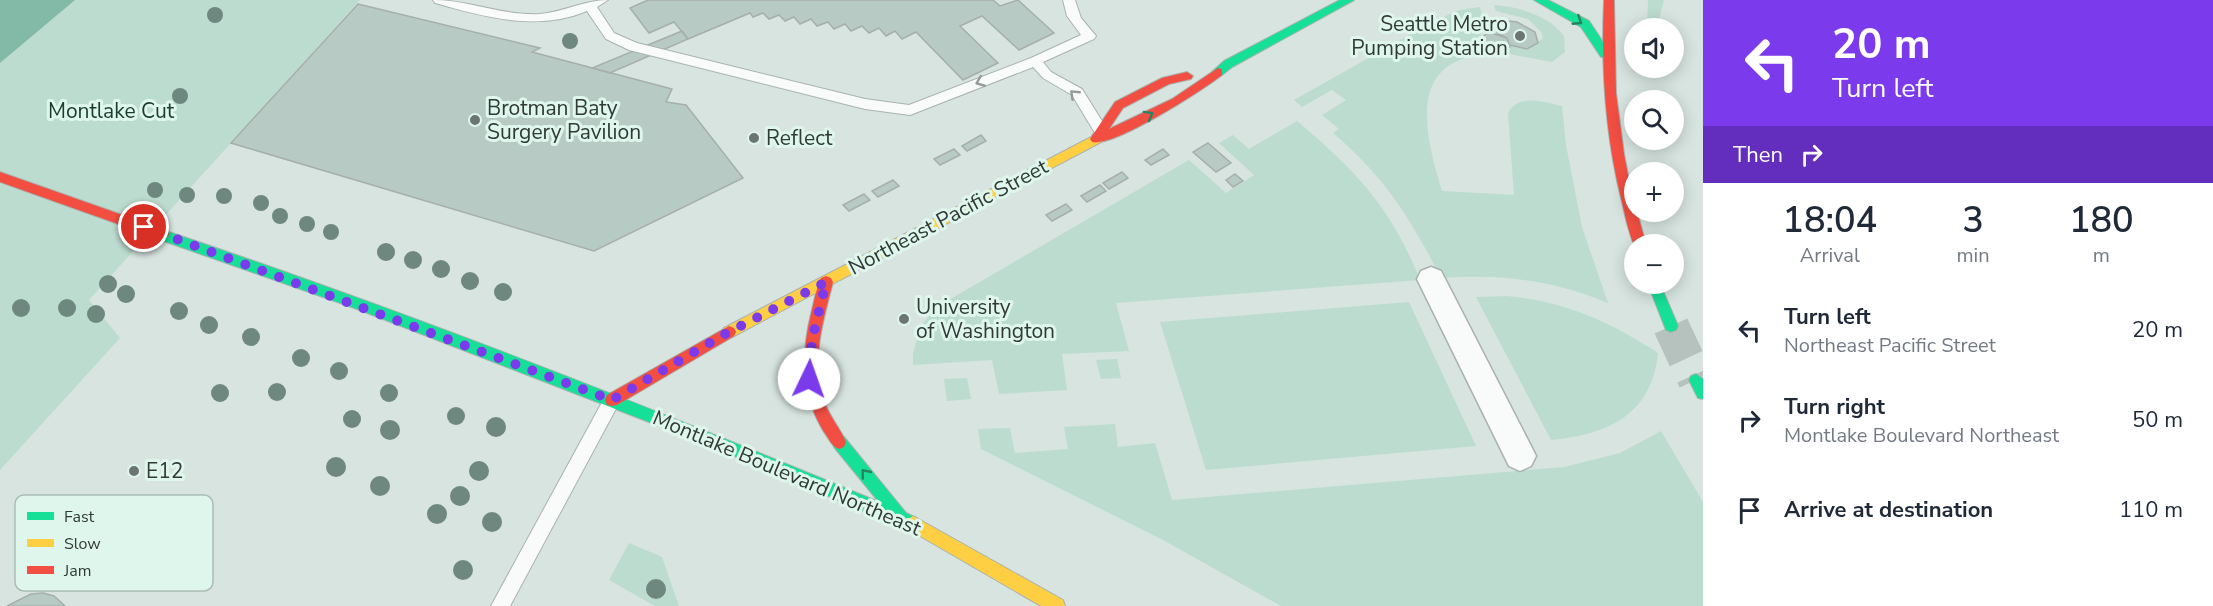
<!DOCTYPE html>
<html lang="en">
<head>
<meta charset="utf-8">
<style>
  body { margin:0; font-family:"Nunito Sans",sans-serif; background:#f2f2f3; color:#1f2937; height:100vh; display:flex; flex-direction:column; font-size:22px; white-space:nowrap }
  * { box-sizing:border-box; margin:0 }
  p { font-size:20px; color:#747a83 }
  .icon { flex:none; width:33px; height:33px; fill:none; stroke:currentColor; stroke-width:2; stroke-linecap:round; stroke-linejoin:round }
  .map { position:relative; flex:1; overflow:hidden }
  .panel { display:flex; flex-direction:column; background:#fff; width:510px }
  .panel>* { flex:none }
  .banner { background:#7c3aed; color:#fff; overflow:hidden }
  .tools { position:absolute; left:1624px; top:18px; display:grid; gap:12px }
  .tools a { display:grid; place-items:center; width:60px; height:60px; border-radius:50%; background:#fff; box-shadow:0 3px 15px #0003; font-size:30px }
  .pin { position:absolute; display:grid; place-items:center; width:51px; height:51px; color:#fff; margin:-26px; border:3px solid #fff; border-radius:50%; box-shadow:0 2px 6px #0007 }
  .me { position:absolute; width:66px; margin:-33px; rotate:3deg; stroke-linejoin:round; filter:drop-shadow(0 0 4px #0008) }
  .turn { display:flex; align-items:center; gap:21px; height:126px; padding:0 30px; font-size:27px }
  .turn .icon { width:78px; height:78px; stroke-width:2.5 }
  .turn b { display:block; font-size:42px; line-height:51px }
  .then { display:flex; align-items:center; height:57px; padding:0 30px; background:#0003; gap:12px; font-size:22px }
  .eta { display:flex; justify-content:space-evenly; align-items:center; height:102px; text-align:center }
  .eta b { font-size:36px; font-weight:600; line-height:42px }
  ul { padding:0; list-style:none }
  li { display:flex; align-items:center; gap:18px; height:90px; padding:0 30px }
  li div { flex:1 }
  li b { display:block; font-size:22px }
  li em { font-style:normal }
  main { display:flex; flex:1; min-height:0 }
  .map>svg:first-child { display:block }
  .green { fill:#bddcd0 }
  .water { fill:#83baa7 }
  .building { fill:#b7cbc4; stroke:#a6afab; stroke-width:1.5 }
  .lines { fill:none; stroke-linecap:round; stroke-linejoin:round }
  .secondary-tunnel { stroke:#b6c2bd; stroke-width:36; stroke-dasharray:36 18; stroke-linecap:butt }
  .lane-casing { stroke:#a9b2af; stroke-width:2 }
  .street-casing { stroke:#a9b2af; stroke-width:3 }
  .fast-casing { stroke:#a9b2af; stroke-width:2 }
  .slow-casing { stroke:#a9b2af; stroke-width:2 }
  .jam-casing { stroke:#a9b2af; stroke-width:2 }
  .lane { fill:#f9fbfa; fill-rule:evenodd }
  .street { fill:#f9fbfa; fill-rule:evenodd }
  .fast { fill:#16e098; fill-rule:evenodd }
  .slow { fill:#ffcf43; fill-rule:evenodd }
  .jam { fill:#f24e42; fill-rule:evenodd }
  .tree { fill:#6f887f }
  .oneway { stroke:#258563 }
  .oneway2 { stroke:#959a98 }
  .route { stroke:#7c3aed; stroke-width:10; stroke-dasharray:0 18 }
  .poi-dot { fill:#6b7672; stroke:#dff6ed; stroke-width:2 }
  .labels { text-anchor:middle; stroke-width:6; stroke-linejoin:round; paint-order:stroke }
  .poi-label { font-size:21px; fill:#313a37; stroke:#dff6ed; text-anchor:start }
  .park-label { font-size:21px; fill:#1a3d31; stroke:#dff6ed }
  .street-label { font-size:21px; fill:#313a37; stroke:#dff6ed }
  .key { fill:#dff6ed; stroke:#abbeb6; stroke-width:1.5 }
  .key-label { font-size:16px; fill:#313a37 }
</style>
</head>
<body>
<main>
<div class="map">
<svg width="1703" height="606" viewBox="0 0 1703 606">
  <rect width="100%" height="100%" fill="#d7e4df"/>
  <path class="green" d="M0 0H360L89 300 120 338 0 470Z
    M1648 0H1664L1657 28H1647Z
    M1494 5C1519 7 1548 15 1564 36L1565 52 1552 62 1504 53 1503 50 1510 45C1536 53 1527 45 1543 39L1542 33 1528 19 1496 11Z
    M1480 7 1482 15 1478 20 1482 41 1497 54C1406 54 1423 130 1442 191L1514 195 1508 113C1519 93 1544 102 1562 106L1566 145 1582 227 1608 303C1553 280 1501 274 1441 278 1411 219 1384 176 1333 133L1339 129 1322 115 1346 100 1332 90 1302 107 1294 100 1436 20 1460 10Z
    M1297 121C1355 170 1391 207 1420 280L1116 303 1129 351 1062 354 1067 390 999 394 992 360 913 365V353L920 329 926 319 942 304 1189 160 1226 193 1254 175 1219 143 1233 135 1249 149Z
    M1507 296C1564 301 1611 322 1658 353 1652 415 1607 435 1551 440L1476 297Z
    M1409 302 1476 446 1206 470 1160 322Z
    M1117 359 1121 378 1101 379 1096 360Z
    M967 378 971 399 947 401 944 379Z
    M1115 424 1118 447 1155 443 1172 500 1564 467 1620 453 1661 431 1703 502V606H1281L1163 540 981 449 978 429 1010 428 1015 453 1068 449 1064 427Z
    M629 543 662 557 679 606H655L609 580Z"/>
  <path class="water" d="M0 0H75L0 63Z"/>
  <path class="building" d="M648 0H993L1000 6 1018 0 1054 33 1019 50 982 16 960 26 998 63 963 80 916 32 902 39 895 31 886 36 879 28 869 33 862 26 851 31 845 24 834 29 828 22 817 26 811 19 800 24 794 17 785 21 779 15 769 19 763 13 753 17 750 13 688 39 674 22 649 33 630 8Z
    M358 4 540 48 532 52 672 89 666 102 686 105 743 178 594 251 231 143Z
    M1508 21 1517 22 1535 32 1538 43 1527 49 1510 45 1507 38 1497 33V28Z
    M682 31 688 39 610 73 592 68Z
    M1488 32 1507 38 1510 47 1500 51 1486 45 1482 38Z
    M981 135 986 141 967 151 962 146Z
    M1208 143 1231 163 1216 172 1193 152Z
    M954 149 960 155 940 165 934 159Z
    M1163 149 1169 155 1151 165 1145 160Z
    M1122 172 1128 178 1109 189 1103 183Z
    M1235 174 1243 181 1233 187 1226 180Z
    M893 180 899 186 878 197 872 191Z
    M1100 185 1106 191 1087 202 1081 196Z
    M864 194 870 200 849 211 843 205Z
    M1066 204 1072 210 1052 221 1046 215Z
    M43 593 54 596 65 606H7L31 594Z"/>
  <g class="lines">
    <path class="secondary-tunnel" d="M1671 326 1696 380"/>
    <defs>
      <path id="lane" d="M433 0C469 0 503 16 540 14 564 12 584 0 608 0L597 7 614 33 637 43 865 99 909 105 1031 58 1081 35 1067 16 1063 0H1075L1081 18 1096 36 1094 39 1043 62 1051 72 1082 89 1110 134 1108 138H1098L1072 95 1043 78 1033 67 910 115 865 109 629 50 606 39 587 11C537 32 485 17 435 3Z
        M612 393 618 395 620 400 618 405 510 606H491L606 395Z"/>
      <path id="street" d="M1431 267 1441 271 1531 446 1536 456 1531 466 1520 471 1509 466 1417 279 1421 271Z"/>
      <path id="fast" d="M1340 0H1354L1232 67 1222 75H1214L1212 72 1224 61Z
        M1534 0H1548L1589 21 1611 54 1609 57H1601L1581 27Z
        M163 230C405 311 643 404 879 502L834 447 832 442 834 437 839 435 844 437 906 513 918 519 921 524 918 529 913 532 711 446 357 309 158 239 157 235 158 231Z
        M1648 284H1660L1678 326 1676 330 1671 332 1666 330Z
        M1696 374 1703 379V399L1698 398 1689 380 1691 376Z"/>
      <path id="slow" d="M1099 133 1103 135 1105 138 1103 141 734 336 729 338 724 336 722 332 724 328Z
        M913 516 1063 600 1065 606H1041L908 529 905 524 908 519Z"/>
      <path id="jam" d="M1604 0H1614L1616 93 1624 154 1635 212H1637L1646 244H1635V247C1628 232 1625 214 1621 198 1605 133 1601 67 1604 0Z
        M1218 68 1222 69V75C1203 90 1113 148 1092 142L1090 139 1092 136 1115 102 1162 78 1187 72 1193 76 1191 79 1169 84 1123 108 1109 129 1172 99Z
        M0 172 168 231 169 235 163 240 0 182Z
        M826 276 831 278 833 282C823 321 810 362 824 401 829 416 840 428 846 442L844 447 839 449C831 446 829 438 824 432 801 395 801 355 811 314 814 302 816 289 821 278Z
        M729 326 734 328 736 332 734 336 617 405 612 406 607 405 605 400 607 395Z"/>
    </defs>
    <use href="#lane" class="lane-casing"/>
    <use href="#street" class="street-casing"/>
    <use href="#fast" class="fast-casing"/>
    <use href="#slow" class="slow-casing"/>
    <use href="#jam" class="jam-casing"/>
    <use href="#lane" class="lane"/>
    <use href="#street" class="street"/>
    <use href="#fast" class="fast"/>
    <use href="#slow" class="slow"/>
    <use href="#jam" class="jam"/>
  </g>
  <g class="tree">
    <circle cx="215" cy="15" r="8"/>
    <circle cx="570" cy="41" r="8"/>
    <circle cx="180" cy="96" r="8"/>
    <circle cx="155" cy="190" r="8"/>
    <circle cx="187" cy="195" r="8"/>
    <circle cx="224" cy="196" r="8"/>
    <circle cx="261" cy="203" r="8"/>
    <circle cx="280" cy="216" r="8"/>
    <circle cx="307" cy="224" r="8"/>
    <circle cx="331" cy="232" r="8"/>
    <circle cx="386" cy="252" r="9"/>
    <circle cx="413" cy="260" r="9"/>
    <circle cx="441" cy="269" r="9"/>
    <circle cx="470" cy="281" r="9"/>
    <circle cx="108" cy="284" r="9"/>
    <circle cx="503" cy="292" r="9"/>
    <circle cx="126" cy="294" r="9"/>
    <circle cx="21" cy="308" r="9"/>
    <circle cx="67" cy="308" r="9"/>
    <circle cx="179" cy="311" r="9"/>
    <circle cx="96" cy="314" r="9"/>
    <circle cx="209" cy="325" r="9"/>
    <circle cx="251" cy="337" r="9"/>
    <circle cx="301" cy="358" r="9"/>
    <circle cx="339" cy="371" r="9"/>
    <circle cx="277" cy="392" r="9"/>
    <circle cx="220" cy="393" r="9"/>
    <circle cx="389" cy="393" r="9"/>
    <circle cx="456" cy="416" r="9"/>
    <circle cx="352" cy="419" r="9"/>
    <circle cx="496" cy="427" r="10"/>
    <circle cx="390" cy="430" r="10"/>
    <circle cx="336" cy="467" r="10"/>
    <circle cx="479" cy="471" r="10"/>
    <circle cx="380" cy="486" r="10"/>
    <circle cx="460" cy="496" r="10"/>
    <circle cx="437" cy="514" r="10"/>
    <circle cx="492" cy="522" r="10"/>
    <circle cx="203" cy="562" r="10"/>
    <circle cx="463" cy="570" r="10"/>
    <circle cx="656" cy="589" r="10"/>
  </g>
  <defs><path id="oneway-chevron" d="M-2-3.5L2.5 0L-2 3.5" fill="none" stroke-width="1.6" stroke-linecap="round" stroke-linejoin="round" transform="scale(1.5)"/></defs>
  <g class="oneway">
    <use href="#oneway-chevron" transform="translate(1578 21) rotate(33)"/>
    <use href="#oneway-chevron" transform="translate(1149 115) rotate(-29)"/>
    <use href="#oneway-chevron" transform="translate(865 473) rotate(-129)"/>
  </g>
  <g class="oneway2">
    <use href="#oneway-chevron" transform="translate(980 82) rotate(158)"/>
    <use href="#oneway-chevron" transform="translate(1074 94) rotate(-136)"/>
  </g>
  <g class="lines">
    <path class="route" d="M144 227 612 400 725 334 826 282 812 340 809 379"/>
  </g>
  <g class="poi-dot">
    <circle cx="1520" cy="36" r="6"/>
    <circle cx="475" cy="120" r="6"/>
    <circle cx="754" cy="138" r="6"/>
    <circle cx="904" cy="319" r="6"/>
    <circle cx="134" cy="471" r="6"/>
  </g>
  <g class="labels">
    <g class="poi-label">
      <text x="1508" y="31" text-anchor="end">Seattle Metro<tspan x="1508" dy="24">Pumping Station</tspan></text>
      <text x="487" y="115">Brotman Baty<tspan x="487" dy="24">Surgery Pavilion</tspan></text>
      <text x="766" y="145">Reflect</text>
      <text x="916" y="314">University<tspan x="916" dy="24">of Washington</tspan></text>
      <text x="146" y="478">E12</text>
    </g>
    <g class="park-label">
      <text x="111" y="118">Montlake Cut</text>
    </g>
    <g class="street-label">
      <text transform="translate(948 217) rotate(-28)" y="7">Northeast Pacific Street</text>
      <text transform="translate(787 473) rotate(23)" y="7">Montlake Boulevard Northeast</text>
    </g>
  </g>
  <rect x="15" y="495" width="198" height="96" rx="9" class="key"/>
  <rect x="27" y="512" width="27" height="8" fill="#16e098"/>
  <rect x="27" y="539" width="27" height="8" fill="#ffcf43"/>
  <rect x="27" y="566" width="27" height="8" fill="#f24e42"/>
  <g class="key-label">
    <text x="64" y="522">Fast</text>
    <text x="64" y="549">Slow</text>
    <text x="64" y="576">Jam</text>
  </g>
</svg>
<div class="tools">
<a><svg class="icon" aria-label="sound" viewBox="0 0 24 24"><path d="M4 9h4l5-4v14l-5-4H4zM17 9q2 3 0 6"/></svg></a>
<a><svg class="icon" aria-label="search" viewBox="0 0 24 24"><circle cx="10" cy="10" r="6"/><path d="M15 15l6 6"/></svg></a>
<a>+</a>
<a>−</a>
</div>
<div class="pin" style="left:144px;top:227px;background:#d93025"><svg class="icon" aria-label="arrive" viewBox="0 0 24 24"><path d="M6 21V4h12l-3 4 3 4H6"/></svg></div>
<svg class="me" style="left:809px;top:379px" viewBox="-20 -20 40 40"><circle r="19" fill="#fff"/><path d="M0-13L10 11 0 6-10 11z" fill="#7c3aed"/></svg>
</div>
<section class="panel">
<div class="banner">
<div class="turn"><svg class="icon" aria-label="left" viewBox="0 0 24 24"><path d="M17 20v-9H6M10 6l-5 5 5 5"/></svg><div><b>20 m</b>Turn left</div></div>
<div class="then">Then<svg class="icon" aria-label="right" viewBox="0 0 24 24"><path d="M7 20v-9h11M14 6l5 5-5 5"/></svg></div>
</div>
<div class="eta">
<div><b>18:04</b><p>Arrival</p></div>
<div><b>3</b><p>min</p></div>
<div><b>180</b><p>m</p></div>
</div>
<ul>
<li><svg class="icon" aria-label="left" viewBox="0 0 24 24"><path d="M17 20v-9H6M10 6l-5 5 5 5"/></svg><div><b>Turn left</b><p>Northeast Pacific Street</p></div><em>20 m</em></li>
<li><svg class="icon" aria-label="right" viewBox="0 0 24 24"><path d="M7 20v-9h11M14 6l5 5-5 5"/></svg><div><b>Turn right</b><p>Montlake Boulevard Northeast</p></div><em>50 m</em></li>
<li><svg class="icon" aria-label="arrive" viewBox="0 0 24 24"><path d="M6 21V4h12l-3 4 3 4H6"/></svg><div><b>Arrive at destination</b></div><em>110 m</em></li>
</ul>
</section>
</main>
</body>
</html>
